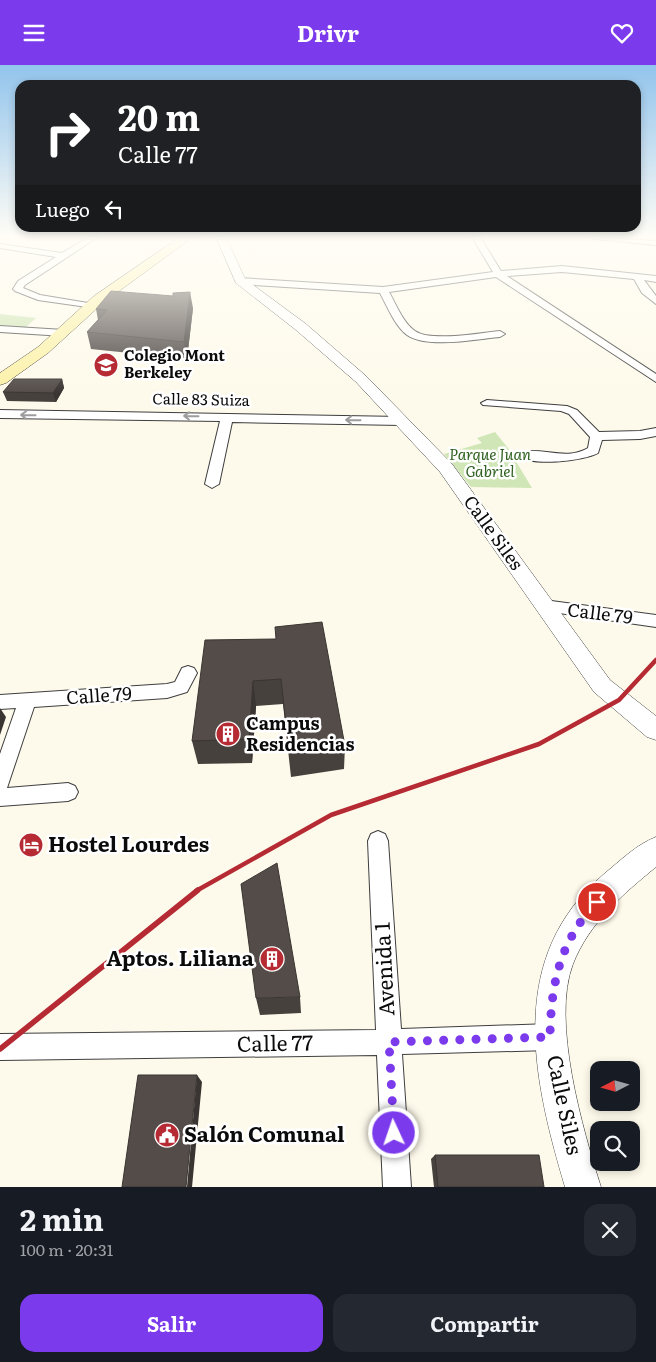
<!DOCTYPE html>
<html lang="es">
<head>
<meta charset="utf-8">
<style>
  body { margin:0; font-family:Literata,serif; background:#242831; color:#f1f3f6; height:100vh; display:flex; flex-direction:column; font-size:19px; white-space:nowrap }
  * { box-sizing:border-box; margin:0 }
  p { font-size:16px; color:#9ea1a6 }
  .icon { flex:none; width:28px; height:28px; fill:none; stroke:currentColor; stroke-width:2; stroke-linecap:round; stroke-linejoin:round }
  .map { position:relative; height:1122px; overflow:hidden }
  .panel { display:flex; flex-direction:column; background:#171b24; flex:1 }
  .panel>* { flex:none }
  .hud { position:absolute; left:15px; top:15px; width:626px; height:152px; border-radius:15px; box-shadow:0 2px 8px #0003; background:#202124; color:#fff; overflow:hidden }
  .needle { width:32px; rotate:264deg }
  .buttons { position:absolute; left:590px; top:996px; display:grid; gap:10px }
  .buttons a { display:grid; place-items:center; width:50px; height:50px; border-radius:10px; background:#171b24; box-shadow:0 2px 8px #0003; font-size:25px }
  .pin { position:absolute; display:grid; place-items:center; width:42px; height:42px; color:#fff; margin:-21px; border:2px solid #fff; border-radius:50%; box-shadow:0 1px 5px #0007 }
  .me { position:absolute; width:55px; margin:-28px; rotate:357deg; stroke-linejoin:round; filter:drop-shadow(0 0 4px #0008) }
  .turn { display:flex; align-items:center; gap:18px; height:105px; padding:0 20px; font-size:22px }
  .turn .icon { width:65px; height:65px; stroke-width:2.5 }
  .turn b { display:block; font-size:35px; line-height:42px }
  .then { display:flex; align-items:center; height:48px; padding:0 20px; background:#0003; gap:10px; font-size:19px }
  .round { display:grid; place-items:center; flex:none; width:52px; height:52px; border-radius:15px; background:#242831 }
  .headline { display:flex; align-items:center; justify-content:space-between; height:85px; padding:0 20px }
  h1 { font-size:30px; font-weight:700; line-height:38px }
  .cta { display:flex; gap:10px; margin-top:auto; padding:10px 20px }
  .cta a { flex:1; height:58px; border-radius:15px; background:#7c3aed; color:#fff; font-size:20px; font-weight:700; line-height:58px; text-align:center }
  .cta a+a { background:#242831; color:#f1f3f6 }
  header { display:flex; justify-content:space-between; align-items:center; height:65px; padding:0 20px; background:#7c3aed; color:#fff; font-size:22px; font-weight:700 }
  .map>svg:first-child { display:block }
  .green { fill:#d0e6b6 }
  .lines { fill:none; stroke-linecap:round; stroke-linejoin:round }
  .minor-casing { stroke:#3e3e3e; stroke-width:2 }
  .tertiary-casing { stroke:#3e3e3e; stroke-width:1 }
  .secondary-casing { stroke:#2d2d2d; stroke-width:1 }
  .minor { fill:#fff; fill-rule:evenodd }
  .tertiary { fill:#fff; fill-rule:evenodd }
  .secondary { fill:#fcf1a8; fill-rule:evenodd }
  .rail-far1 { stroke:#b52a33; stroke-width:4.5 }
  .rail { stroke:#b52a33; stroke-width:5.5 }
  .wall { fill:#47413e }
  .shaded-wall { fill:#3a3532 }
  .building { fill:#534c48; stroke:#3a3532 }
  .oneway { stroke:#9d9d9d }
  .route { stroke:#7c3aed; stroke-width:9; stroke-dasharray:0 16.2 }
  .labels { text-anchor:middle; stroke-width:5; stroke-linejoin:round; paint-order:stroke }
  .far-poi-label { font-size:15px; font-weight:bold; fill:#0b0b0b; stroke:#fff; text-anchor:start }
  .far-street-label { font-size:15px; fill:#0b0b0b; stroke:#fff }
  .far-park-label { font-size:15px; font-style:italic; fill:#2e601f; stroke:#fff }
  .street-label { font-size:18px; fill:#0b0b0b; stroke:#fff }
  .poi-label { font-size:18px; font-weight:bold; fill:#0b0b0b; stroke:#fff; text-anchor:start }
  .near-poi-label { font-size:21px; font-weight:bold; fill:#0b0b0b; stroke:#fff; text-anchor:start }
  .near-street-label { font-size:21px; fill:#0b0b0b; stroke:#fff }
</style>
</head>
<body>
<header><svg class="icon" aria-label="menu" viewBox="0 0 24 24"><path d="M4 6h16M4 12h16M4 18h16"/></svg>Drivr<svg class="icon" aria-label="heart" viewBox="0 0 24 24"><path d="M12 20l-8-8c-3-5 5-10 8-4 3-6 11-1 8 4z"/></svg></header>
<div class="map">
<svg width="656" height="1122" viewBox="0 0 656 1122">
  <rect width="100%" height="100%" fill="#fefaeb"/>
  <path class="green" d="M0 249 36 253 26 262H0Z
    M495 367 508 383 532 423 471 422 444 389 482 378 477 373Z"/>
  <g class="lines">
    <defs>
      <path id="minor" d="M89 172H98L25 220 23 223 40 230 94 239V243L38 235 15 226 13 224 18 216 56 192 0 183V179L62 188Z
        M472 172H480L501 206 562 201 656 211V217L644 215 656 231V239L642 228 634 214 562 207 507 211 656 309V317L496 212 389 227C396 239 403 258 415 266 431 277 480 268 500 266L505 269 500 272C477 274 427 284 407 270 395 261 387 241 380 228L240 219 236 216 240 213 383 222 493 207Z
        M591 172 656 176V180L595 174Z
        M0 261 64 265 69 268 64 271 0 267Z
        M487 335 567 341 577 345 599 367 640 366 656 363V371L640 374 602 375 598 388C584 396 530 402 519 390L521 387C543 382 566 396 588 383L590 372 569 349 561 346 483 340 481 338Z
        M0 345 402 352 408 356 402 360 232 357 219 419 212 423 205 419 220 356 0 353Z
        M544 535 656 550V562L538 545 536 541 538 537Z
        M188 601 194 603 197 608 187 627 167 633 34 642 7 723 68 718 75 721 78 727 75 733 68 736 0 741V689L16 643 0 644V630L167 619 175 617 182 603Z
        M378 766 385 769 388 776 401 964 550 959 559 963 563 972 559 981 550 985 402 989 411 1122H383L377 990 0 995V969L376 965 368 776 371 769Z"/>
      <path id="tertiary" d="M216 172H226L245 214 306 259 366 311 452 399 610 615 656 651V675L647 672 594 627 440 407 356 317 296 265 236 218Z
        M656 772V802C623 829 589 858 573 899 551 956 583 1065 601 1122H565C533 1014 505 893 604 809 620 796 637 779 656 772Z"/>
      <path id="secondary" d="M180 172H193L104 237 48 288 6 318 0 320V308L38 282 94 231Z"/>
    </defs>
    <use href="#minor" class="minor-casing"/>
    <use href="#tertiary" class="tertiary-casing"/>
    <use href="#secondary" class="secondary-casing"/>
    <use href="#minor" class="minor"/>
    <use href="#tertiary" class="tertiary"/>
    <use href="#secondary" class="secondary"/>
    <path class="rail-far1" d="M196 826 331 750 539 679 619 635 656 595"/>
    <path class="rail" d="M0 984 198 825"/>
  </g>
  <path class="wall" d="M193 243 187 294 91 284 87 267 98 255 96 244Z
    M62 314 64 323 56 337 7 336 3 327Z
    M276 574 345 681 344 704 291 712 283 639 256 641 252 698 198 699 192 676Z
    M300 932 301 948 260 950 256 933Z
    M435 1090 544 1122H434L431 1094Z"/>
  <path class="shaded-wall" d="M190 227 193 243 187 294 184 277Z
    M62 314 64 323 56 337 53 328Z
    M253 616 256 641 252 698 249 674Z
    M0 643 6 652 0 670Z
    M197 1010 202 1017 192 1122H187Z"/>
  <path class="building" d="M111 226 173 231V228L190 227 184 277 87 267 107 245 96 244Z
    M14 314H62L53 328 3 327Z
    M322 557 345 681 289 688 281 614 253 616 249 674 192 676 205 575 276 574 275 562Z
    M277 798 300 932 256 933 241 819Z
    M138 1010H197L186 1122H122Z
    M435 1090H539L544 1122H438Z"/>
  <defs><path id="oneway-shaft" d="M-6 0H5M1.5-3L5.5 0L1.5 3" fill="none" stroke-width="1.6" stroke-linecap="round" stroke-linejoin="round" transform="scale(1.25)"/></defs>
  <g class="oneway">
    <use href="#oneway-shaft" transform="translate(28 350) rotate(-179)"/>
    <use href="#oneway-shaft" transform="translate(191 351) rotate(-179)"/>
    <use href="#oneway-shaft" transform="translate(353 355) rotate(-179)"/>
  </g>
  <linearGradient id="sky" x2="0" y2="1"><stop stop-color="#92c4ec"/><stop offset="0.52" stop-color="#fffdf6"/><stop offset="1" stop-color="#fffdf6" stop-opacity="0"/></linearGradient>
  <rect width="656" height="329" fill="url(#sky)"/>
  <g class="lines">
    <path class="route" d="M394 1068 389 977 550 972C551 920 559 877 597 837"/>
  </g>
  <defs>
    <symbol id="school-disc" viewBox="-11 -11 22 22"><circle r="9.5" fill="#b52a33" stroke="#fff"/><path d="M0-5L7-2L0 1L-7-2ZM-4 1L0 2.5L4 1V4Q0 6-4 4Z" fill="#fff"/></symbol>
    <symbol id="building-disc" viewBox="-11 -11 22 22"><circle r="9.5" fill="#b52a33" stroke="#fff"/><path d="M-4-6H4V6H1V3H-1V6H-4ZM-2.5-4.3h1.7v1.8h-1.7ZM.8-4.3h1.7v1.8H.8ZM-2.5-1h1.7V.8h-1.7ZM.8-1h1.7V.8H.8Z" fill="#fff"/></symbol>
    <symbol id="hotel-disc" viewBox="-11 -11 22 22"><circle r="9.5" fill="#b52a33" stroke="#fff"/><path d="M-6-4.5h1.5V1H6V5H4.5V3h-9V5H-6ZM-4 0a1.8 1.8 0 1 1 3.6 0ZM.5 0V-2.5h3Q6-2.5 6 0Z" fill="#fff"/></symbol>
    <symbol id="civic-disc" viewBox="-11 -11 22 22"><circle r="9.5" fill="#b52a33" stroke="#fff"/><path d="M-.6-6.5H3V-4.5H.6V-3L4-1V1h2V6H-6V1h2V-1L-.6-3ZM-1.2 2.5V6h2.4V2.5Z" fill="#fff"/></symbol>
  </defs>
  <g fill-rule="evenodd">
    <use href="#school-disc" x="92" y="286" width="28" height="28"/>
    <use href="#building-disc" x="214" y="655" width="28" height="28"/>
    <use href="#hotel-disc" x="17" y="766" width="28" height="28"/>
    <use href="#building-disc" x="258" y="880" width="28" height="28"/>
    <use href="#civic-disc" x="153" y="1056" width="28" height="28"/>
  </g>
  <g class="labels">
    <g class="far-poi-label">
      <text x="124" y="296">Colegio Mont<tspan x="124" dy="17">Berkeley</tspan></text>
    </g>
    <g class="far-street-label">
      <text transform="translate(201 335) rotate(1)" y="5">Calle 83 Suiza</text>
    </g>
    <g class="far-park-label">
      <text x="490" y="395">Parque Juan<tspan x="490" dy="17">Gabriel</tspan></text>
    </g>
    <g class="street-label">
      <text transform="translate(493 468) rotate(54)" y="6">Calle Siles</text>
      <text transform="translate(600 549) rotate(7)" y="6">Calle 79</text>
      <text transform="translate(99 631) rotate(-4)" y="6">Calle 79</text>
    </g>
    <g class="poi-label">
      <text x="246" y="665">Campus<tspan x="246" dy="21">Residencias</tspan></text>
    </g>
    <g class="near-poi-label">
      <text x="48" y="787">Hostel Lourdes</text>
      <text x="254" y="901" text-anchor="end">Aptos. Liliana</text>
      <text x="184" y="1077">Salón Comunal</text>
    </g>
    <g class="near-street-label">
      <text transform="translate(385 904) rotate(-93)" y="7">Avenida 1</text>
      <text transform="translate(275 979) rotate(-1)" y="7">Calle 77</text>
      <text transform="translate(564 1040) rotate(78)" y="7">Calle Siles</text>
    </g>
  </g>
</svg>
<div class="buttons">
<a><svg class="needle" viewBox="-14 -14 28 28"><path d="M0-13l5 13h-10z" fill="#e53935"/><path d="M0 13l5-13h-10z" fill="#9ea1a6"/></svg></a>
<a><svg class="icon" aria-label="search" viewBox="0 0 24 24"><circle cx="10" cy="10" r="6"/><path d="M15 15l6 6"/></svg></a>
</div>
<div class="pin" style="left:597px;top:837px;background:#d93025"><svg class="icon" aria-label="arrive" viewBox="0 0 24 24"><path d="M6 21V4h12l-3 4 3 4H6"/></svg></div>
<svg class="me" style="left:394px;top:1068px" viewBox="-20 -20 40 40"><circle r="17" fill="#7c3aed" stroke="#fff" stroke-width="3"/><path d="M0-11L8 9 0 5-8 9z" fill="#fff"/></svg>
<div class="hud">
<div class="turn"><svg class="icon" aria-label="right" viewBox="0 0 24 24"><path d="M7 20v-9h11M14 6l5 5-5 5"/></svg><div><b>20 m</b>Calle 77</div></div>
<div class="then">Luego<svg class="icon" aria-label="left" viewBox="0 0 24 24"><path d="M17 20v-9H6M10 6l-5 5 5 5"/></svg></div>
</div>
</div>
<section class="panel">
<div class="headline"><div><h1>2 min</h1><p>100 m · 20:31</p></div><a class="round"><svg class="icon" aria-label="close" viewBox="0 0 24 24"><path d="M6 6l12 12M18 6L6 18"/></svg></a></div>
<div class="cta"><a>Salir</a><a>Compartir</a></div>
</section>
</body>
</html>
